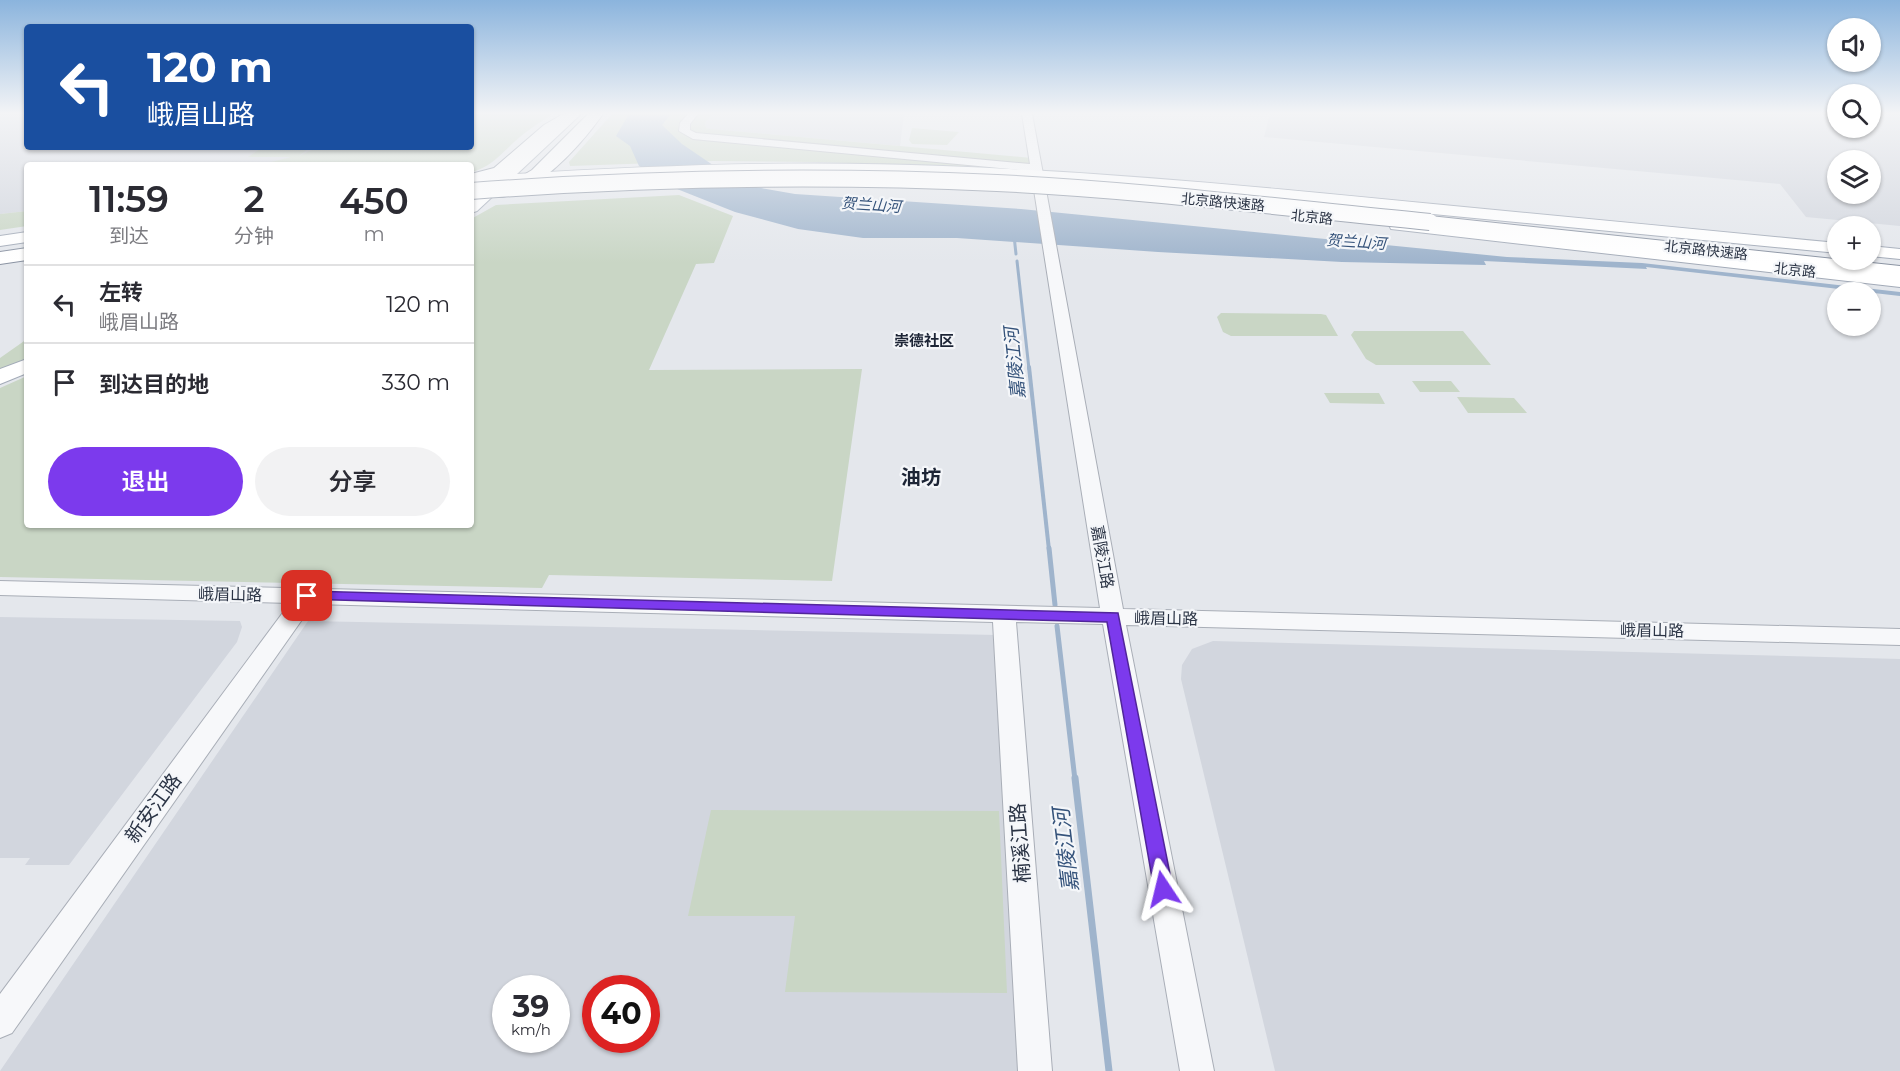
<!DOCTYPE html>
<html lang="zh">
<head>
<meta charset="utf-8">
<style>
  body { margin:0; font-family:Montserrat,"Noto Sans SC",sans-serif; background:#f2f2f3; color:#2b2b33; height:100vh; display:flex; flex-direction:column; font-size:22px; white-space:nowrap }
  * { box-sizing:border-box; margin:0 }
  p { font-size:20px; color:#7c7c81 }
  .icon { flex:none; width:33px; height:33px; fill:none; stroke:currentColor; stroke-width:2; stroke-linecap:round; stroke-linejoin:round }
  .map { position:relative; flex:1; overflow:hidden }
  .drawer { position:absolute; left:24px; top:162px; width:450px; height:366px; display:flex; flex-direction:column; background:#fff; border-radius:6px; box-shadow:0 2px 4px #0004 }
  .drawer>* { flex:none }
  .banner { position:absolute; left:24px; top:24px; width:450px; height:126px; border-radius:6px; box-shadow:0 2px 4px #0004; background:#1a4fa0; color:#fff; overflow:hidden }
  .buttons { position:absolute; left:1827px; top:18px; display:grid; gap:12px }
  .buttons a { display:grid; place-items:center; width:54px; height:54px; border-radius:50%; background:#fff; box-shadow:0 2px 4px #0004; font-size:30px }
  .speed { position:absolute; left:492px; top:975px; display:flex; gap:12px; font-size:30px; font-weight:700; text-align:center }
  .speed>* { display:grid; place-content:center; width:78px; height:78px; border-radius:50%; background:#fff; box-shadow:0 2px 4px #0004; line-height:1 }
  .speed small { font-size:15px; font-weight:400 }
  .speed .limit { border:9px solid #d22; background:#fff; color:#111 }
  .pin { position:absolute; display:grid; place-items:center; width:51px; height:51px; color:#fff; margin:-26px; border-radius:12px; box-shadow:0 3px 9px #0006 }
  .me { position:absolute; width:66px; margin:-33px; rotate:350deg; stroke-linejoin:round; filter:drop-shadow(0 0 4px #0008) }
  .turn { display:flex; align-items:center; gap:21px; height:126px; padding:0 24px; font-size:27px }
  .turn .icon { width:78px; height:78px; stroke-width:2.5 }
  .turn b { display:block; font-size:42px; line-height:51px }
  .eta { display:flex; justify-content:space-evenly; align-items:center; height:102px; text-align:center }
  .eta b { font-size:36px; font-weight:600; line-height:42px }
  .primary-button { display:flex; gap:12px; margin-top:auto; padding:12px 24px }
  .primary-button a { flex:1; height:69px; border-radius:36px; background:#7c3aed; color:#fff; font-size:24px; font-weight:600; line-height:69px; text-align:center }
  .primary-button a+a { background:#f2f2f3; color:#2b2b33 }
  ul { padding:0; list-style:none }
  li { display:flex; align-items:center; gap:18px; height:78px; padding:0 24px; border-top:2px solid #e1e1e2 }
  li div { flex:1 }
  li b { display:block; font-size:22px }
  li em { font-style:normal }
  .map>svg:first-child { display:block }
  .built { fill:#d2d6de; fill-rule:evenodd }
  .green { fill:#c9d6c5 }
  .water { fill:#9fb4cc }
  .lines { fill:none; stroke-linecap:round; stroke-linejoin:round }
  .stream-far3 { stroke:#9fb4cc; stroke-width:3 }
  .stream-far2 { stroke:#9fb4cc; stroke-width:4 }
  .stream-far1 { stroke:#9fb4cc; stroke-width:5 }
  .stream { stroke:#9fb4cc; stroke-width:7 }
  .minor-casing { stroke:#a9aeb7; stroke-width:2 }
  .major-casing { stroke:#a3abb8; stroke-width:2 }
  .highway-casing { stroke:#8b94a3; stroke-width:2 }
  .minor { fill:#f7f8fa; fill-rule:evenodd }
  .major { fill:#fff; fill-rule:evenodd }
  .highway { fill:#fff; fill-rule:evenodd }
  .highway-bridge-casing { stroke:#8b94a3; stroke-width:18; stroke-linecap:butt }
  .highway-bridge { stroke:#fff; stroke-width:16 }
  .route { fill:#7c3aed; stroke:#51269a; stroke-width:1.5 }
  .labels { text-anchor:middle; stroke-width:4.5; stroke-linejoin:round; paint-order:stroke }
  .far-street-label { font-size:14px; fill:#2b3445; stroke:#f4f6f9 }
  .far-water-label { font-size:15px; font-style:italic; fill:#34527a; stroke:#f4f6f9 }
  .far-neighbourhood-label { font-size:15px; font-weight:bold; fill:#1d2536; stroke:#f4f6f9 }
  .street-label { font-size:16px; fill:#2b3445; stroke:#f4f6f9 }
  .water-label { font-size:18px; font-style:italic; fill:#34527a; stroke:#f4f6f9 }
  .quarter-label { font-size:20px; font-weight:bold; fill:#1d2536; stroke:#f4f6f9 }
  .near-street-label { font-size:20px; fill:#2b3445; stroke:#f4f6f9 }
  .near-water-label { font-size:21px; font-style:italic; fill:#34527a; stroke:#f4f6f9 }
</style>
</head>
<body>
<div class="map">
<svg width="1900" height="1071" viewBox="0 0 1900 1071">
  <rect width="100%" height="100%" fill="#e4e7ec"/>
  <path class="built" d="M0 114H27V147H317L304 155 260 165H27V211L0 214Z
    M712 114H904L900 146 711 129 706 128 705 123Z
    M1270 114H1837L1838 128H1870L1871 114H1900V226L1806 217 1780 184 1264 137ZM1838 160H1870V194H1838Z
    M0 617 240 621 242 627 237 642 69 865H25L30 858H0Z
    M308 621 997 635 1020 1071H0ZM506 988H556V1040H506ZM596 988H646V1040H596Z
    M1213 641 1900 659V1071H1275L1181 679 1182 665 1192 649Z"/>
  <path class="green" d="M471 114H552C544 120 537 124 529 130 509 143 496 166 472 172L471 165H259L291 157H248L263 147H310L299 156 318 147H471Z
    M612 114H712L705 123 706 128 711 129 1032 158V165L1015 168 816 162 713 161 570 166 569 162Z
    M912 128 959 132 947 145 912 144 909 140Z
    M679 195 733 216 714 263 696 264 649 370 862 369 832 581 549 575 542 588 0 577V388L27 376V525H471V219L496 205Z
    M27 211V226L0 230V214Z
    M1221 313 1321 314 1326 315 1338 336H1231L1223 332 1217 317Z
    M1354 331H1463L1491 365H1376L1366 359 1351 335Z
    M27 339V361L0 371V358Z
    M1412 381H1451L1460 392H1420Z
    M1324 393H1379L1385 404 1330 403Z
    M1457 397 1514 398 1527 413H1468Z
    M711 810 999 811 1007 993 785 992 795 916H688Z"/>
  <path class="water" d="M629 114H671L662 125 682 144 729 176 750 186 795 194 1021 209 1507 257 1642 263 1900 292V296L1646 267 1647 269 1484 261 1486 265 1342 262 1158 252 957 238H863L798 229 735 212 672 187 639 166 630 146 616 136Z"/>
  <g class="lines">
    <path class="stream-far3" d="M1014 236 1016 254
      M1017 261 1029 369"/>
    <path class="stream-far2" d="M1029 367 1049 550"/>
    <path class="stream-far1" d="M1049 548 1055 605
      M1057 626 1075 780"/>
    <path class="stream" d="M1075 778 1109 1071"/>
    <defs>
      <path id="minor" d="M688 114H698L690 124V130L696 133 1030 164 1022 114H1032L1123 609 1900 629V645L1126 625 1214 1071H1180L1103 624 1016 622 1052 1071H1018L993 622 313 604 12 1033 0 1038V994L290 603 0 595V581L1100 608 1031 171 693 139 679 131 680 123Z"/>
      <path id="major" d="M567 114H581L517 174C658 165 801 160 943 166 1107 172 1270 188 1433 204 1568 217 1703 230 1838 243V253L1258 197 992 177 880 173H764L506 184 477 211 471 213V199L486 186 471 187V177L497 176Z
        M1397 220 1900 275V287L1391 229 1389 225 1391 221Z
        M27 232V242L0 246V236Z
        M1870 246 1900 249V259L1870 256Z
        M27 359V373L0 384V369Z"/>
      <path id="highway" d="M563 114H580L554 131 506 176 471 184V174L494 168 544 125Z
        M588 114H603C581 145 529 206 486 196L483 192 486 188 507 185 532 170Z
        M1430 216 1900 266V278L1423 226 1421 222 1423 218Z
        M27 248V260L0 264V252Z"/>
    </defs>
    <use href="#minor" class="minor-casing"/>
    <use href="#major" class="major-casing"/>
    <use href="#highway" class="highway-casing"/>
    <use href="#minor" class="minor"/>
    <use href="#major" class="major"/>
    <use href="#highway" class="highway"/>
    <defs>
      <path id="highway-bridge" d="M471 191C646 178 822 175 997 183 1142 190 1286 208 1430 222"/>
    </defs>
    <use href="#highway-bridge" class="highway-bridge-casing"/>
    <use href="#highway-bridge" class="highway-bridge"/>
  </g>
  <linearGradient id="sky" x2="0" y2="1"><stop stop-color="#8bb4dd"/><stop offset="0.43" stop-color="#f3f4f6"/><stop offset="1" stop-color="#f3f4f6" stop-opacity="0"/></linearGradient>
  <rect width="1900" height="263" fill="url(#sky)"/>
  <path class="route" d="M307 591 1118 613 1173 889 1170 895 1163 898 1156 895 1154 889 1107 622 302 599 299 596Z"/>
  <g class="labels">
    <g class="far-street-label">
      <text transform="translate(1223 202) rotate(5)" y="5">北京路快速路</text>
      <text transform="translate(1312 217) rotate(6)" y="5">北京路</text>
      <text transform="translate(1706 250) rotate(6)" y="5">北京路快速路</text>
      <text transform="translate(1795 270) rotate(6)" y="5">北京路</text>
    </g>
    <g class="far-water-label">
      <text transform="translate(871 205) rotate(4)" y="5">贺兰山河</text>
      <text transform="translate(1356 242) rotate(4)" y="5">贺兰山河</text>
    </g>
    <g class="far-neighbourhood-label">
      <text x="924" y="346">崇德社区</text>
    </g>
    <g class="street-label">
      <text transform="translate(1103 557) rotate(80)" y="6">嘉陵江路</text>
      <text transform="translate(230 594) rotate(1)" y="6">峨眉山路</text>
      <text transform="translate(1166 618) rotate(1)" y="6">峨眉山路</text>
      <text transform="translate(1652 630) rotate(1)" y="6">峨眉山路</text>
    </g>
    <g class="water-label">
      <text transform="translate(1015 363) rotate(-96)" y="6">嘉陵江河</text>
    </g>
    <g class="quarter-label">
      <text x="921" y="484">油坊</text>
    </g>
    <g class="near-street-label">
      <text transform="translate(153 808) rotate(-54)" y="7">新安江路</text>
      <text transform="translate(1020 843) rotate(-94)" y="7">楠溪江路</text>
    </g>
    <g class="near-water-label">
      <text transform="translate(1066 850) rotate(-97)" y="7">嘉陵江河</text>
    </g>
  </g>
</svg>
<div class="buttons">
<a><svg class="icon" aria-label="sound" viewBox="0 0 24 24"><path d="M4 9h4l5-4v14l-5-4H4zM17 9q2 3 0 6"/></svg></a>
<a><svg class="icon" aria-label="search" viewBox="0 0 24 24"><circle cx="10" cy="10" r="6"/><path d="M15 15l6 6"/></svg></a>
<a><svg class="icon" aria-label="layers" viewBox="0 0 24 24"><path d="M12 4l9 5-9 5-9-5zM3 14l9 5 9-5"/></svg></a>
<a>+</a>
<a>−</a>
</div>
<div class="speed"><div>39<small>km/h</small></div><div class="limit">40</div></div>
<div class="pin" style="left:307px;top:596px;background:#d93025"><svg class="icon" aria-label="arrive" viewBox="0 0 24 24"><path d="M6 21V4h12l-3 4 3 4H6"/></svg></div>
<svg class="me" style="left:1163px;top:889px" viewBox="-20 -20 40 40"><path d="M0-17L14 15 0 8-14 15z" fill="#7c3aed" stroke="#fff" stroke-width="4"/></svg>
<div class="banner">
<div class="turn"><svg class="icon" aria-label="left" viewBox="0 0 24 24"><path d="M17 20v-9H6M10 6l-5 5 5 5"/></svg><div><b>120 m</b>峨眉山路</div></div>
</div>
<section class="drawer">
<div class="eta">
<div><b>11:59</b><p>到达</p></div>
<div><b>2</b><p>分钟</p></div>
<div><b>450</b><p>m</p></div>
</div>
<ul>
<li><svg class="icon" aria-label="left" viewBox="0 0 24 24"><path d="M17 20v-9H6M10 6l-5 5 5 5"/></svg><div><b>左转</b><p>峨眉山路</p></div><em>120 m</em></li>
<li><svg class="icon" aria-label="arrive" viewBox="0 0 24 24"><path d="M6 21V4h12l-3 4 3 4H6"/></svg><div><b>到达目的地</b></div><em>330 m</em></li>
</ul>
<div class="primary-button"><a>退出</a><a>分享</a></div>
</section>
</div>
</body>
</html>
